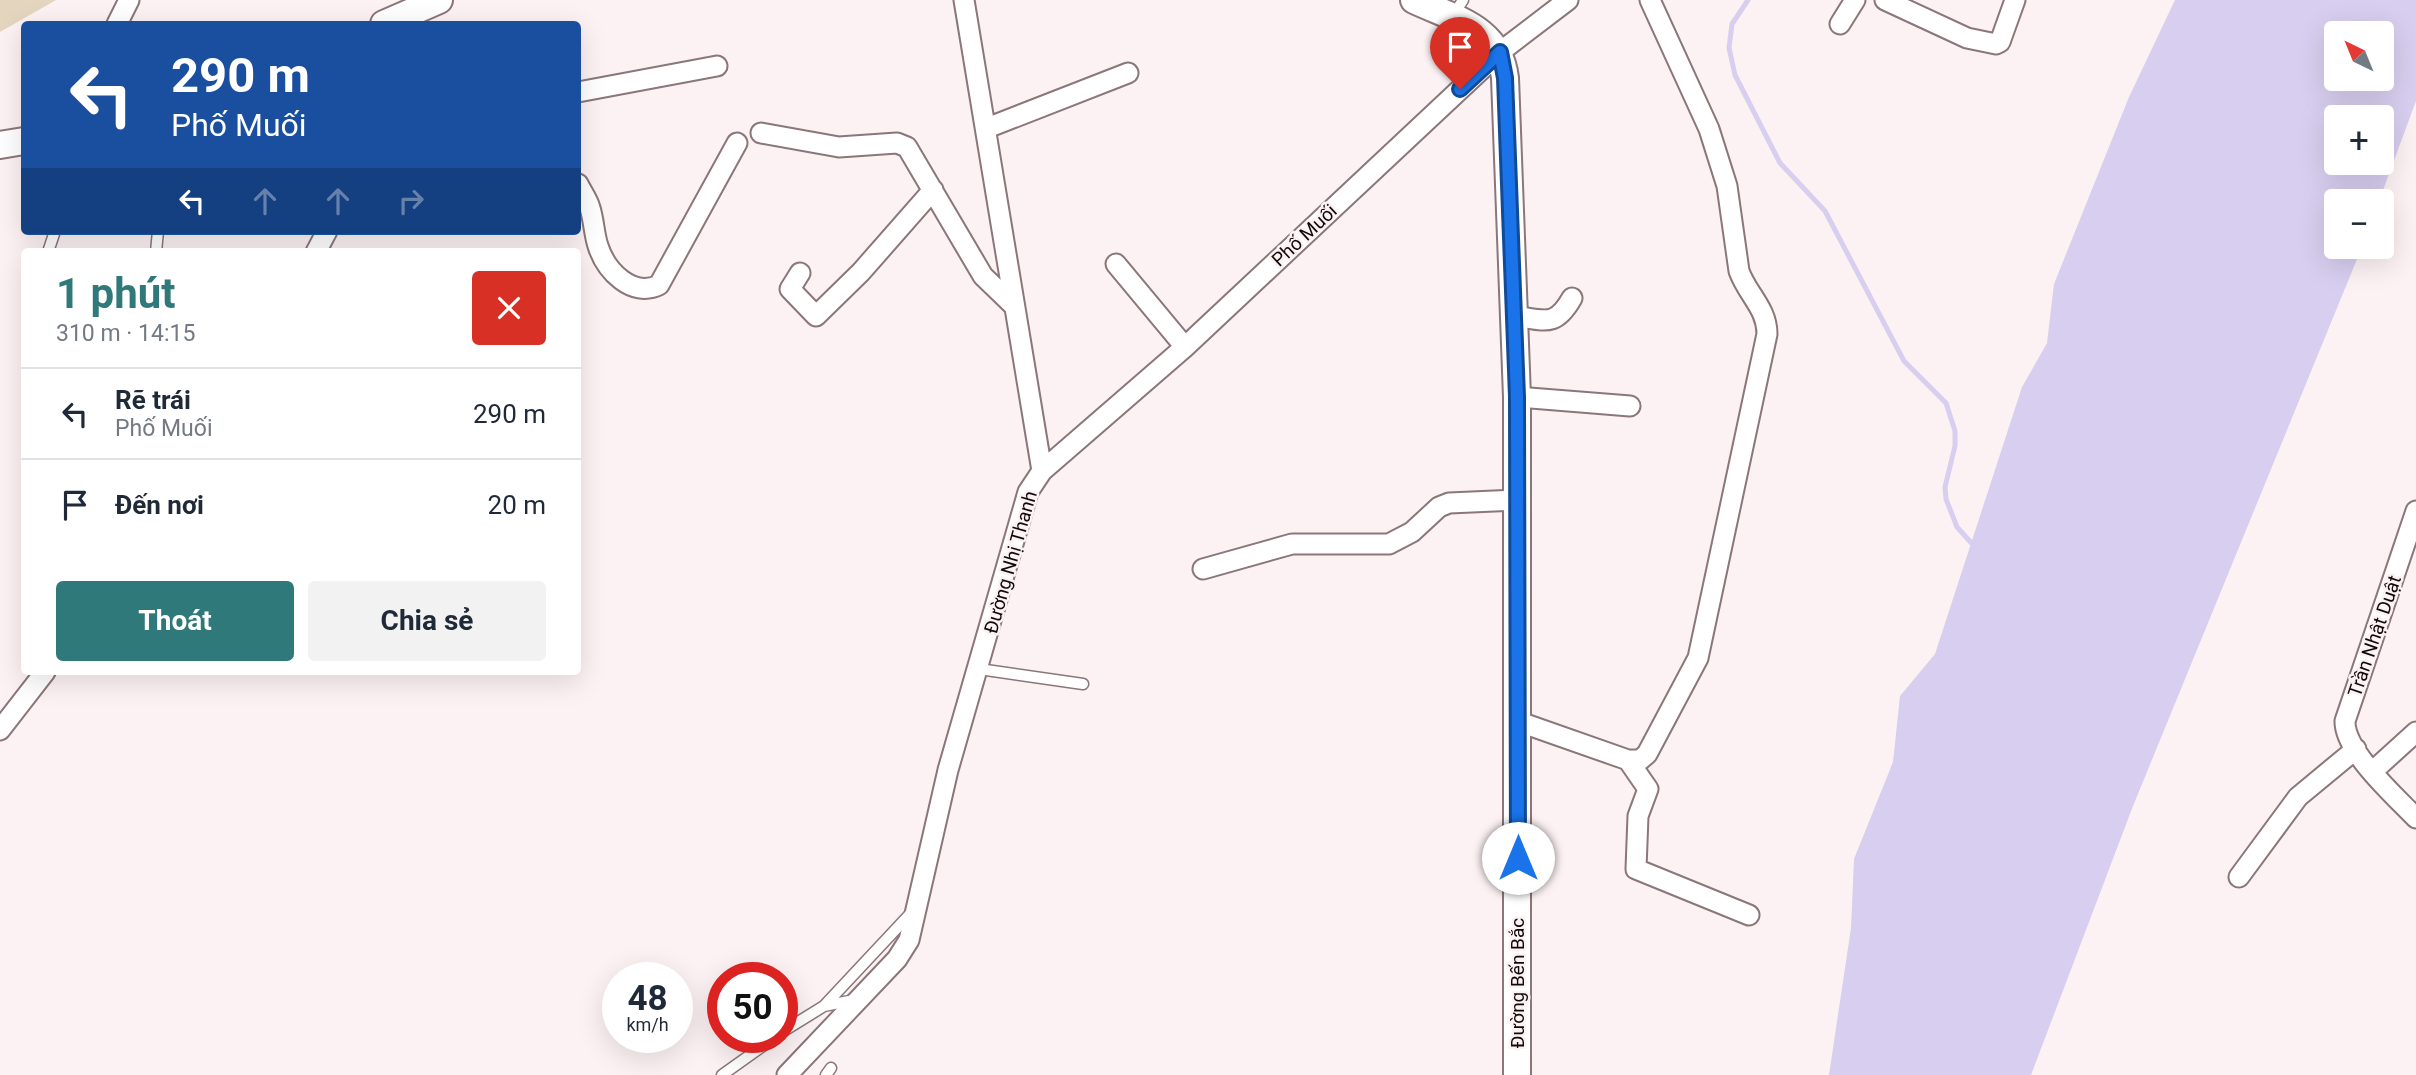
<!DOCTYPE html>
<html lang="vi">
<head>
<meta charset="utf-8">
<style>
  body { margin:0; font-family:Roboto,sans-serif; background:#f2f2f3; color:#1f2937; height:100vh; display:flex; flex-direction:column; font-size:26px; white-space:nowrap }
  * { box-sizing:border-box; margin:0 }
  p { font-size:23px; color:#747a83 }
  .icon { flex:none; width:38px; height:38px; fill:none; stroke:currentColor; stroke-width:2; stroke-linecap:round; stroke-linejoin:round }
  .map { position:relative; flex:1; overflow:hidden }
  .drawer { position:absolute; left:21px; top:248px; width:560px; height:427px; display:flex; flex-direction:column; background:#fff; border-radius:7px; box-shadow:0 7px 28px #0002 }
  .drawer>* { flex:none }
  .guide { position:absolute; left:21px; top:21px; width:560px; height:214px; border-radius:7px; box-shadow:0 7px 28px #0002; background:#1a4fa0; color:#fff; overflow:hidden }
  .needle { width:46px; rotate:317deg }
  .fabs { position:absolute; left:2324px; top:21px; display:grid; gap:14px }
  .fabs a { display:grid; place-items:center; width:70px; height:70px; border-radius:7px; background:#fff; box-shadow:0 7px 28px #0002; font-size:35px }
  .speed { position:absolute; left:602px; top:962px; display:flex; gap:14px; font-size:35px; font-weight:700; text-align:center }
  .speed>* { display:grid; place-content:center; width:91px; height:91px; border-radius:50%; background:#fff; box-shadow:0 7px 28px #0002; line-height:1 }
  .speed small { font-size:18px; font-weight:400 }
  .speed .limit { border:10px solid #d22; background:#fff; color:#111 }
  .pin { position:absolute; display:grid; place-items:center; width:60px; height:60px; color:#fff; margin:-72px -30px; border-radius:50% 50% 50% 0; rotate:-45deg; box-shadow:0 0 7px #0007 }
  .pin .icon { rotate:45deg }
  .me { position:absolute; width:77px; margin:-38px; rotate:0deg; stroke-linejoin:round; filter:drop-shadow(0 0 5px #0008) }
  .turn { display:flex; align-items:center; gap:24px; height:147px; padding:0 35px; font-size:32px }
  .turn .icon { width:91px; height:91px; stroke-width:2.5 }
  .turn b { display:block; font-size:49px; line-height:60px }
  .lanes { display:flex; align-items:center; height:66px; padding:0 35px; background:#0003; justify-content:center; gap:35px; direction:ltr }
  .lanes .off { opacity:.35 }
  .round { display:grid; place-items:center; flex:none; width:74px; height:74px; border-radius:7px; background:#f2f2f3 }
  .headline { display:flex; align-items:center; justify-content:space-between; height:119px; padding:0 35px }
  h1 { font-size:42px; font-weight:700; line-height:52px; color:#30797a }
  .cta { display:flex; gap:14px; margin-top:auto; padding:14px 35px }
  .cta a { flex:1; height:80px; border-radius:7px; background:#30797a; color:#fff; font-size:28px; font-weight:700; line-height:80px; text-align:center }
  .cta a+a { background:#f2f2f3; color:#1f2937 }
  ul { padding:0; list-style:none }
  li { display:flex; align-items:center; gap:21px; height:91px; padding:0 35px; border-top:2px solid #e0e1e3 }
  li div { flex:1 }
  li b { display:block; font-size:26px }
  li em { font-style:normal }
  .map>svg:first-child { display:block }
  .green { fill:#e4d5bf }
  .water { fill:#d8ceef; fill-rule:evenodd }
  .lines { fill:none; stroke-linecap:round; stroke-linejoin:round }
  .stream { stroke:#d8ceef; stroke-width:5 }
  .lane-casing { stroke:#8b7679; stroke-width:13 }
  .street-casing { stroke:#8b7679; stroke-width:23 }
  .secondary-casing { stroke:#8b7679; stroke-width:30 }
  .lane { stroke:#fff; stroke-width:10 }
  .street { stroke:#fff; stroke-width:19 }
  .secondary { stroke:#fff; stroke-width:26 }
  .route-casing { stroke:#114b97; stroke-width:18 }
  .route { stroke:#1a73e8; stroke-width:12 }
  .labels { text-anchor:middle; stroke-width:5; stroke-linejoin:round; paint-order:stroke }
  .street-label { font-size:19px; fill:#110a0b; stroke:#fcf2f3 }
</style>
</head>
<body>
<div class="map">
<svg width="2416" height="1075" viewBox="0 0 2416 1075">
  <rect width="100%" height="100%" fill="#fcf2f3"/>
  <path class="green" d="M0 0H56L0 32Z"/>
  <path class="water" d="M2175 0H2416V101L2379 201H2336V247H2362L2133 806 2031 1075H1829L1851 928 1854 859 1893 762 1900 696 1935 654 2022 387 2047 343 2054 284 2129 97ZM2336 33H2382V79H2336ZM2336 117H2382V163H2336Z"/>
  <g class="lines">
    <path class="stream" d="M1748 0 1732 24 1729 48 1735 75 1780 163 1825 211 1904 361 1946 403 1955 431V446L1945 487 1946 499 1957 527 1975 547"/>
    <defs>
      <path id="lane" d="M1454 14 1463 0
        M48 252 55 231
        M156 252 158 231
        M979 669 1083 684
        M824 1006 912 912
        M782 1032 824 1006 854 1000
        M722 1075 774 1038
        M826 1075 831 1068"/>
      <path id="street" d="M1885 0 1967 38 1996 44 2000 42 2015 0
        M117 24 129 0
        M1840 24 1855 0
        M578 92 717 66
        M987 128 1128 73
        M761 133 839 147 897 143 907 147 983 276 1013 305
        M578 184C582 192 588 200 590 208 594 221 594 234 598 246 606 271 632 298 659 285L737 143
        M316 252 327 231
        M1116 264 1185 347
        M800 273 790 289 816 316 861 272 933 190
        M1514 316C1545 320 1555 328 1572 298
        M1517 397 1630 406
        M1042 471 1185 347 1500 52 1568 0
        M2416 511 2345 721C2344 751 2395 796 2416 818
        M1203 569 1292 544H1389L1412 532 1439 507 1449 503 1517 500
        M1517 721 1628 760H1640L1647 754 1698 658 1767 334C1767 308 1747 294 1739 271L1727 186 1709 129 1650 0
        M0 730 45 672
        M1628 760 1648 789 1638 816 1636 869 1749 915
        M2373 771 2416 732
        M2239 877 2298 797 2356 749
        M787 1075 897 959 909 940 948 770 1028 492 1042 471 964 0"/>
      <path id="secondary" d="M1414 0C1454 19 1499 27 1505 78L1517 397V1075
        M384 24 439 0
        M0 145 24 141"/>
    </defs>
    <use href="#lane" class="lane-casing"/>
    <use href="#street" class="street-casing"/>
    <use href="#secondary" class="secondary-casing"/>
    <use href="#lane" class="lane"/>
    <use href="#street" class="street"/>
    <use href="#secondary" class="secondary"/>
  </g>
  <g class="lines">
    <defs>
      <path id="route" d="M1460 89 1500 52 1505 78 1517 397 1518 858"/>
    </defs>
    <use href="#route" class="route-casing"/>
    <use href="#route" class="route"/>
  </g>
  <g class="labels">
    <g class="street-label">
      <text transform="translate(1304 235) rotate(-43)" y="7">Phố Muối</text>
      <text transform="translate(1010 562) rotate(-74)" y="7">Đường Nhị Thanh</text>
      <text transform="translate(2374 636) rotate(-71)" y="7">Trần Nhật Duật</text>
      <text transform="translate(1517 983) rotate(-90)" y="7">Đường Bến Bắc</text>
    </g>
  </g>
</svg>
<div class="fabs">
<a><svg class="needle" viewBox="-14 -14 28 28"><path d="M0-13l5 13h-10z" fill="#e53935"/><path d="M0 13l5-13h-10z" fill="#747a83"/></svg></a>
<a>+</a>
<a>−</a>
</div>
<div class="speed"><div>48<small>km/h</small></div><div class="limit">50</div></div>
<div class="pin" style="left:1460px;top:89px;background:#d93025"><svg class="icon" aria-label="arrive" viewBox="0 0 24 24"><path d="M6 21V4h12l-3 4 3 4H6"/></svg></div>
<svg class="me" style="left:1518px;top:858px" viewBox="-20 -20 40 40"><circle r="19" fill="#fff"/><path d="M0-13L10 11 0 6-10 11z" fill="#1a73e8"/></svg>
<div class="guide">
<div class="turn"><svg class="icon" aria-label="left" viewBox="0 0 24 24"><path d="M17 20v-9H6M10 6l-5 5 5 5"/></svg><div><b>290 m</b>Phố Muối</div></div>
<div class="lanes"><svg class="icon" aria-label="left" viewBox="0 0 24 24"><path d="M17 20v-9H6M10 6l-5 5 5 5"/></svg><svg class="icon off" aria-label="ahead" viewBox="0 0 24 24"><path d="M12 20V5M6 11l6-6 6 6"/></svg><svg class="icon off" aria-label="ahead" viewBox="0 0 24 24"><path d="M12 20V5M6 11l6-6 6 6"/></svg><svg class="icon off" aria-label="right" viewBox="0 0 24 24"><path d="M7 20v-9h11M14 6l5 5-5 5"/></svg></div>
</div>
<section class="drawer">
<div class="headline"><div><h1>1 phút</h1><p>310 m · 14:15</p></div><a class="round" style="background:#d93025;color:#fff"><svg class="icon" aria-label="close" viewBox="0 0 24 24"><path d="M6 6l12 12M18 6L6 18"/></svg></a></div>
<ul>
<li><svg class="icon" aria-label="left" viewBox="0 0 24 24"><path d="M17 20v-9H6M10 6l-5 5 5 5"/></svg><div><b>Rẽ trái</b><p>Phố Muối</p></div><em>290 m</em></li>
<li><svg class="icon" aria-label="arrive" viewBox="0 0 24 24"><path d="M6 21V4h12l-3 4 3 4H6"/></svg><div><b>Đến nơi</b></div><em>20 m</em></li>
</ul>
<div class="cta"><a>Thoát</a><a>Chia sẻ</a></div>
</section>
</div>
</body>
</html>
